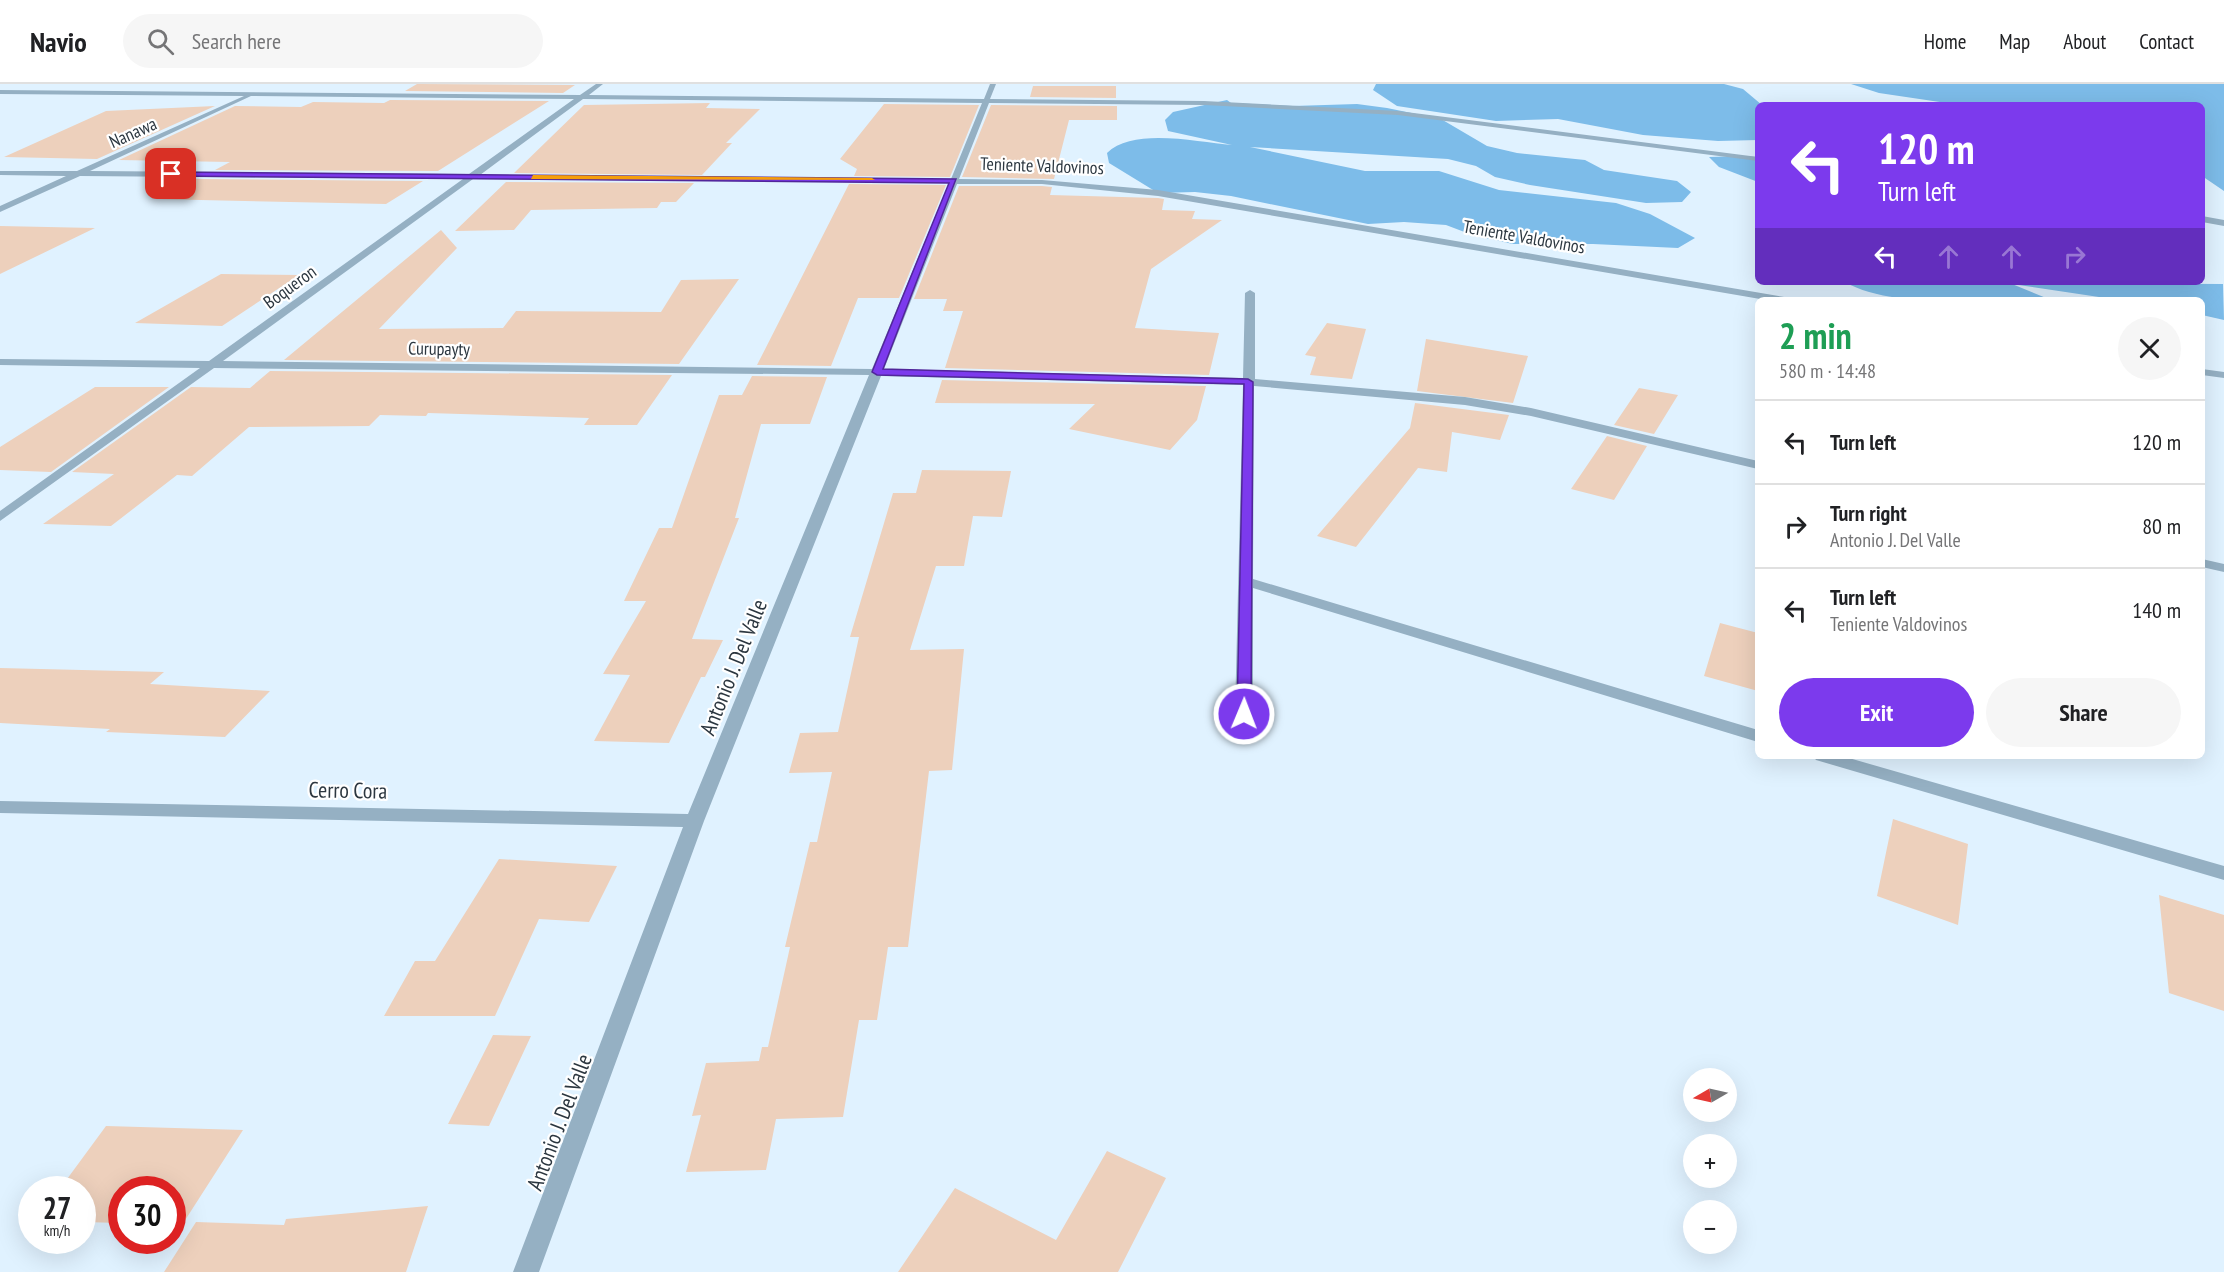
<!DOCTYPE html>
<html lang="en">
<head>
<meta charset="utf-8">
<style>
  body { margin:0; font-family:"PT Sans Narrow",sans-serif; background:#f6f6f6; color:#202124; height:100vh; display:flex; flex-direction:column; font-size:22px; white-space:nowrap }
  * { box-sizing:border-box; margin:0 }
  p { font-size:20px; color:#757577 }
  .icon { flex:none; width:33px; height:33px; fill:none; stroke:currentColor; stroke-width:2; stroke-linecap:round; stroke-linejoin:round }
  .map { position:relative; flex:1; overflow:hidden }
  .drawer { position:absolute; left:1755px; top:213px; width:450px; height:462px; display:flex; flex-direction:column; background:#fff; border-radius:9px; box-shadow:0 6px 24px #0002 }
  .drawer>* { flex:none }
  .guide { position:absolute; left:1755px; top:18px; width:450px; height:183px; border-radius:9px; box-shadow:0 6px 24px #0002; background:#7c3aed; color:#fff; overflow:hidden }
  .needle { width:39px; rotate:261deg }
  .tools { position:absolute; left:1683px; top:984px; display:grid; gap:12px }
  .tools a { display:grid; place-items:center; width:54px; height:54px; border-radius:50%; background:#fff; box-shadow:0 6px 24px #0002; font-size:30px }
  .speed { position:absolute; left:18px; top:1092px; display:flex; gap:12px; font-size:30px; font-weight:700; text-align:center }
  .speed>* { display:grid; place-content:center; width:78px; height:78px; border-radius:50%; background:#fff; box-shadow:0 6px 24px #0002; line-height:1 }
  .speed small { font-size:15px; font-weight:400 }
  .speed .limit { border:9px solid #d22; background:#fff; color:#111 }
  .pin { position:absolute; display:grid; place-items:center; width:51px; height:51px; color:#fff; margin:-26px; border-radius:12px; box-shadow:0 3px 9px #0006 }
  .me { position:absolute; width:66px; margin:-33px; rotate:1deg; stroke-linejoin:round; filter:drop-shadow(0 0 4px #0008) }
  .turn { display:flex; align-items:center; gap:21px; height:126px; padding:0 24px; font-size:27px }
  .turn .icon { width:78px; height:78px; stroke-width:2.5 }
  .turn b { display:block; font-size:42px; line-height:51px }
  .lanes { display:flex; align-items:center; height:57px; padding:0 24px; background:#0003; justify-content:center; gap:30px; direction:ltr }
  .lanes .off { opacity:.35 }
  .round { display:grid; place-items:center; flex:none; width:63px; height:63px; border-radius:32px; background:#f6f6f6 }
  .summary { display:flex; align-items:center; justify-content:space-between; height:102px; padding:0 24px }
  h1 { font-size:36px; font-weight:700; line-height:45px; color:#1e9e55 }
  .action { display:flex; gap:12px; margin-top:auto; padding:12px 24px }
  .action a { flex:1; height:69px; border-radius:36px; background:#7c3aed; color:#fff; font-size:24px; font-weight:700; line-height:69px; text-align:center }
  .action a+a { background:#f6f6f6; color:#202124 }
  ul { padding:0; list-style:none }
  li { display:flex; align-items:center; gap:18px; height:84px; padding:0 24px; border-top:2px solid #e0e0e0 }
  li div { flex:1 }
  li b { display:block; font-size:22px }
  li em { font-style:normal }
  header { display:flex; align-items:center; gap:36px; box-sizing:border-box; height:84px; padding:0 30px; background:#fff; border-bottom:2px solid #e0e0e0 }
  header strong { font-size:28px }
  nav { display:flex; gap:33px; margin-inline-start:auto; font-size:21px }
  .search { width:420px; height:54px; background:#f6f6f6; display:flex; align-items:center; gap:15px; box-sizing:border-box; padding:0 21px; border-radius:33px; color:#757577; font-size:22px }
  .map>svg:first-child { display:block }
  .forest { fill:#7dbce9 }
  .building { fill:#edd0bc }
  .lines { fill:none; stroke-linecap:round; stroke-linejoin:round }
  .minor { fill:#95b0c3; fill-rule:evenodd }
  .route { fill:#7c3aed; stroke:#51269a; stroke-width:1.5 }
  .slow { fill:#f59e0b }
  .labels { text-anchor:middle; stroke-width:4.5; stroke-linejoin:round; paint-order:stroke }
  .far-street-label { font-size:18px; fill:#2c3740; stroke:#fff }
  .street-label { font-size:22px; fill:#2c3740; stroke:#fff }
</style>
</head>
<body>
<header>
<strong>Navio</strong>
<div class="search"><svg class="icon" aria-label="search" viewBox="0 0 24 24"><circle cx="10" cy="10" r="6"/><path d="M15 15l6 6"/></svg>Search here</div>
<nav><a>Home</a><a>Map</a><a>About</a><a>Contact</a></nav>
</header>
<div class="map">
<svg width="2224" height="1188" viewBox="0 0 2224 1188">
  <rect width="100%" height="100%" fill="#e0f2ff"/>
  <path class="forest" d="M1376 0H1724L1743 5 1762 21H1758V56L1718 57 1643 51 1558 35 1496 37 1397 22 1373 6Z
    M1851 0H2224V107L2202 92V80L2205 78 2202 76V21H1960L1879 9Z
    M1227 16 1231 19 1293 22 1357 20 1387 24 1441 35 1487 62 1517 69 1585 76 1604 86 1677 97 1691 108 1682 118 1646 119 1530 101 1495 93 1476 82 1448 75 1250 63 1365 87H1439L1499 106 1616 119 1650 130 1695 154 1678 164 1593 160H1513L1475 152 1446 141 1404 138 1368 140 1231 112 1195 108 1158 109 1109 79 1107 69C1133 43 1197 58 1232 61L1168 47 1165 36 1173 28Z
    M1742 72 1758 73V98L1719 83 1709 73Z
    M1845 198 2223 200 2224 236 2202 231V216H2119L2012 200 2051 216C1994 216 1893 226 1845 198Z"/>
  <path class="building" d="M417 0 575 1 563 9 405 7Z
    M1033 2H1116V14L1030 13Z
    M390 16 549 17 438 87 215 86 230 78 119 76 235 22 301 23 313 18 384 19Z
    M710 19 706 24 760 25 726 59H732L702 91 514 89 584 21Z
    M884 20 979 21 950 93 854 92 857 85 840 75Z
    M991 21 1117 22V36H1069L1054 95 962 93Z
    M215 22 97 75 4 73 106 27Z
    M196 95 423 97 386 120 155 115Z
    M506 98 694 99 676 118H661L657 124 531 126 514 146 455 147Z
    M849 100 946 101 899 214H858L831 282 757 281Z
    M959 102H1042L1052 103 1050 111 1158 114 1164 115 1162 126 1195 127 1192 135 1222 136 1151 185 1135 244 1219 249 1209 291 945 284 963 227H943L947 215H914Z
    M0 142 95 144 0 190Z
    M441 146 457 164 379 245 503 244 516 227 661 228 681 196 739 195 679 280 284 276Z
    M221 190 299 191 222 242 135 239Z
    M1327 239 1366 245 1352 295 1310 291 1316 273 1305 271Z
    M1426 255 1528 272 1513 319 1417 307Z
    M270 287 672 291 637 341H584L589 334 428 329 426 332 380 331 369 342 249 343 192 392 177 391 111 442 43 440 114 390 72 388 191 303 250 304Z
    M752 292 827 293 810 340H761L735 434H739L692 555 723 556 705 593H701L669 659 594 657 630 591 603 590 646 517H624L659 444H672L719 311H742Z
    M942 296 1206 302 1197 336 1170 366 1069 345 1095 320 935 319Z
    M95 303H169L51 388 0 386V363Z
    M1639 304 1678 311 1654 350 1614 341Z
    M1415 319 1509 331 1500 356 1452 348 1447 388 1418 384 1356 463 1317 452 1410 344Z
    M1607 352 1647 362 1614 416 1571 405Z
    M922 386 1011 387 1002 433 973 432 964 482H936L910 566 964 565 952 686 929 687 908 863H888L877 936H859L843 1033 776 1035 766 1086 686 1088 701 1031 692 1032 706 979 759 977 762 963H768L790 863H785L810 758H817L832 688 789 689 800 649 838 648 859 553H850L893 409H916Z
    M1720 539 1758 549V607L1704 592Z
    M0 584 164 588 150 600 270 607 225 653 106 648 110 645 0 639Z
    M1893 735 1968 760 1958 841 1877 812Z
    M499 775 617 782 589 838 539 835 495 932H384L415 877H435Z
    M2159 811 2224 831V927L2169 909Z
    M493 951 531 952 489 1042 448 1040Z
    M106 1042 243 1046 182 1141H172V1106H122V1139L82 1138V1106H59Z
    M1107 1067 1166 1094 1118 1188H898L955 1104 1056 1156Z
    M428 1122 406 1188H164L196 1138 284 1141 286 1135Z"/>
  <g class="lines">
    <path class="minor" d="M596 0H603L589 11 984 15 990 0H996L990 15 1204 17 1398 27 1758 73V77L1398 31 1204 21 989 19 959 95 1042 96 1158 106 1784 213 1789 216H1766L1158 112 1042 100H957L884 285 1243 294 1245 209 1250 206 1255 209V295L1465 313 1531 324 1758 377V385L1531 332 1465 321 1254 302 1253 495 1758 646V658L1253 504V630L1250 634H1238L1235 630 1243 301 881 292 704 737 539 1188H513L683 743 0 729V717L688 730 869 291 214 284 0 437V427L200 284 0 281V275L209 277 463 95 80 92 0 128V122L66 92 0 91V87H77L244 12 0 10V6L580 11ZM251 12 574 15 469 90 90 87ZM583 15 982 19 951 95 480 91ZM473 95 949 99 872 285 223 277Z
      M2202 132 2224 136V142L2202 138Z
      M2202 285 2224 288V294L2202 291Z
      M2202 475 2224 480V488L2202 483Z
      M1813 672H1842L2224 782V796L1816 676Z"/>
  </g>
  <path class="route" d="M171 88 956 95 883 285 1248 295 1253 298 1251 630 1244 634 1237 630 1244 300 877 291 872 288 949 99 169 92Z"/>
  <path class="slow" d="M533 91 872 94 875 96 531 95Z"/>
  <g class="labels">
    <g class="far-street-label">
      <text transform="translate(133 49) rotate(-24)" y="6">Nanawa</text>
      <text transform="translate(1042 82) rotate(2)" y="6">Teniente Valdovinos</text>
      <text transform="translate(1524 153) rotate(10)" y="6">Teniente Valdovinos</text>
      <text transform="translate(290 203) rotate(-36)" y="6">Boqueron</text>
      <text transform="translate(439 265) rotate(1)" y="6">Curupayty</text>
    </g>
    <g class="street-label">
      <text transform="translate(733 583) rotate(-68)" y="8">Antonio J. Del Valle</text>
      <text transform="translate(348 706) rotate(1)" y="8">Cerro Cora</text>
      <text transform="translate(559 1038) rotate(-69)" y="8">Antonio J. Del Valle</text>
    </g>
  </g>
</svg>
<div class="tools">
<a><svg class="needle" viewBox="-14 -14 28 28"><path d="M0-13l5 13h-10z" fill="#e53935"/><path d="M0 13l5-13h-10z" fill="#757577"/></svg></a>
<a>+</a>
<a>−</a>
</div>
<div class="speed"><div>27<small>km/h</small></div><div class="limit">30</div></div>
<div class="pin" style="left:171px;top:90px;background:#d93025"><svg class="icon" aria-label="arrive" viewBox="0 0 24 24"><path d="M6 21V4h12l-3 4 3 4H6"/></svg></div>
<svg class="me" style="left:1244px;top:630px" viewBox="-20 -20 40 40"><circle r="17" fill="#7c3aed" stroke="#fff" stroke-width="3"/><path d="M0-11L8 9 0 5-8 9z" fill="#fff"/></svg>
<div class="guide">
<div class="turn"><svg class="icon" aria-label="left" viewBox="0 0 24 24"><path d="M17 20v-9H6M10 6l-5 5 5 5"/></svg><div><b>120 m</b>Turn left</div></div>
<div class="lanes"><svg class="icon" aria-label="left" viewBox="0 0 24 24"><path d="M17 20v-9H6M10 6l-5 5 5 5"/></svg><svg class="icon off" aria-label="ahead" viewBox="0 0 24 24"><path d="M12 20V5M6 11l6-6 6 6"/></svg><svg class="icon off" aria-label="ahead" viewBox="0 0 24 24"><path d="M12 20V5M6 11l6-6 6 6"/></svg><svg class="icon off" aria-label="right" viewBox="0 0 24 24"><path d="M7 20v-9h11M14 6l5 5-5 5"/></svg></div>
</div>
<section class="drawer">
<div class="summary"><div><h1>2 min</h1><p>580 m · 14:48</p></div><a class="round"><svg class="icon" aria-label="close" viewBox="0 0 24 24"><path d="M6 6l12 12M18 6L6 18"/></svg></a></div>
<ul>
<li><svg class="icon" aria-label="left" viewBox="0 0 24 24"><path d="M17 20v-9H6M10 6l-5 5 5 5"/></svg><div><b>Turn left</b></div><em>120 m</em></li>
<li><svg class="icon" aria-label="right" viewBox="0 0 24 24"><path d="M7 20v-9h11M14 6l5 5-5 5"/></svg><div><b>Turn right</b><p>Antonio J. Del Valle</p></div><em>80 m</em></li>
<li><svg class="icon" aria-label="left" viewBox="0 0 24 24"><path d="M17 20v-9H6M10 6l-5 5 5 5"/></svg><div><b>Turn left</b><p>Teniente Valdovinos</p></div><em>140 m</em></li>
</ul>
<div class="action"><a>Exit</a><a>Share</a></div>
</section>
</div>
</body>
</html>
